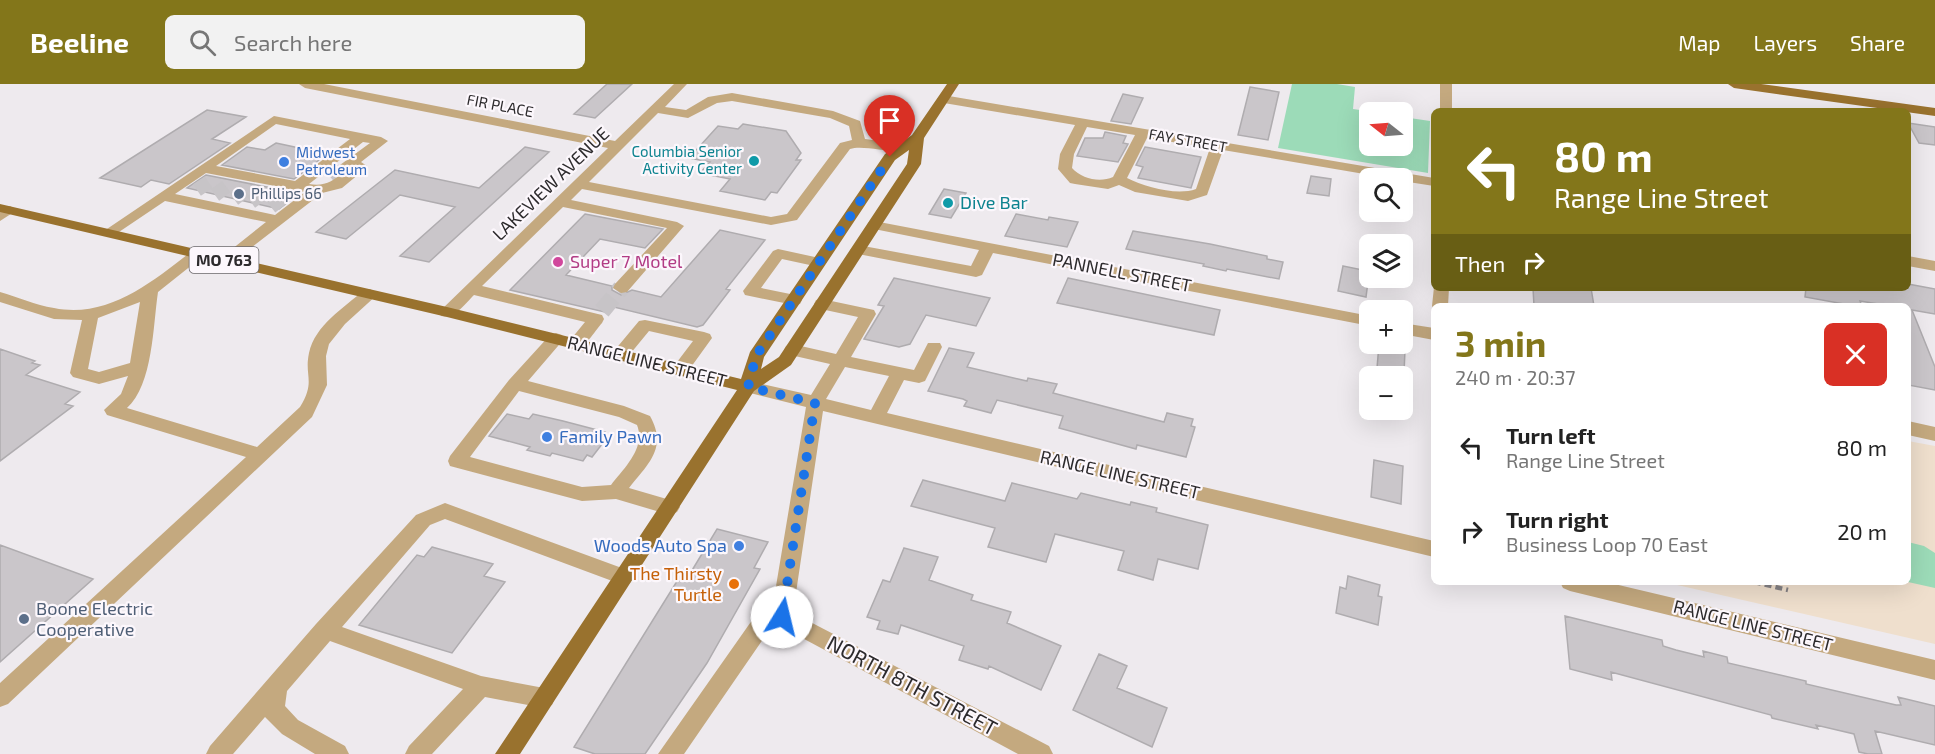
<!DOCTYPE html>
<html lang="en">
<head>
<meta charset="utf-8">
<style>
  body { margin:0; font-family:"Exo 2",sans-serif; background:#f2f2f2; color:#222; height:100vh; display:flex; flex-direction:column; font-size:22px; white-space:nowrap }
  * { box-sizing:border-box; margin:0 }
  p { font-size:20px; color:#767676 }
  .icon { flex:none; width:33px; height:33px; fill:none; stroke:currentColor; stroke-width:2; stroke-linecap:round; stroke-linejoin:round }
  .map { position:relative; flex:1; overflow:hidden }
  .details { position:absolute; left:1431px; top:219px; width:480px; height:282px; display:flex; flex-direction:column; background:#fff; border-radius:9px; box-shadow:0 6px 24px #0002 }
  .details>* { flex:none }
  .hud { position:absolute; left:1431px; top:24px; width:480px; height:183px; border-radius:9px; box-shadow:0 6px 24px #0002; background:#83761a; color:#fff; overflow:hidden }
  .needle { width:39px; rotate:287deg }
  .fabs { position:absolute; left:1359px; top:18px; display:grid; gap:12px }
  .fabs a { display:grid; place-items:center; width:54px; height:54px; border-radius:9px; background:#fff; box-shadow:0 6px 24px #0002; font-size:30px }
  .pin { position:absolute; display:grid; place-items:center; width:51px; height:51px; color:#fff; margin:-62px -26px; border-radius:50% 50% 50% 0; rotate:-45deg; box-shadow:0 0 6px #0007 }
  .pin .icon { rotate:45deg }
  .me { position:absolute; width:66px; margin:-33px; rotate:9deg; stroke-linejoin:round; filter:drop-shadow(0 0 4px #0008) }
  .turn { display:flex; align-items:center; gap:21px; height:126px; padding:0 24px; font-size:27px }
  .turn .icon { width:78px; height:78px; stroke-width:2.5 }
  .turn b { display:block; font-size:42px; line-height:51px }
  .then { display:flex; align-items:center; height:57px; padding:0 24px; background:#0003; gap:12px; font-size:22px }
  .round { display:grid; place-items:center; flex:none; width:63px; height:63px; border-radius:9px; background:#f2f2f2 }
  .headline { display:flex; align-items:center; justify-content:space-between; height:102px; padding:0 24px }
  h1 { font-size:36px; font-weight:700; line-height:45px; color:#83761a }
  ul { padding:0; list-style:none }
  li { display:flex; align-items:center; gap:18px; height:84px; padding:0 24px }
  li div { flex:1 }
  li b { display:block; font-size:22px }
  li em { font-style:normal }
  header { display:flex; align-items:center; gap:36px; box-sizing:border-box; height:84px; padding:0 30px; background:#83761a; color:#fff }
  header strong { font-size:28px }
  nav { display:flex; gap:33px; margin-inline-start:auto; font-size:21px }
  .search { width:420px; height:54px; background:#f2f2f2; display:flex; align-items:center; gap:15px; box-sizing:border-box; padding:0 21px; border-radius:9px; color:#767676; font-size:22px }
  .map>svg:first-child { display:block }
  .education { fill:#efdfcd }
  .green { fill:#9cdbb8 }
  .building { fill:#cac6ca; stroke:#afacaf; stroke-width:1.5 }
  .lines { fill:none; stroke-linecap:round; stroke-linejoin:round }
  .minor-tunnel-far1 { stroke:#c7c4c7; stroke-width:14; stroke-dasharray:14 7; stroke-linecap:butt }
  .minor-tunnel { stroke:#c7c4c7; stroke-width:17; stroke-dasharray:17 8; stroke-linecap:butt }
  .path { stroke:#848184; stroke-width:4.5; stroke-dasharray:7 4; stroke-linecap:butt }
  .minor { fill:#c4a97f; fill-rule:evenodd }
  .major { fill:#99722e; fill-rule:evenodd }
  .route { stroke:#1a73e8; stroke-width:10; stroke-dasharray:0 18 }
  .culture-dot { fill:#0f9aa8; stroke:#fcf7fc; stroke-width:2 }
  .shop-dot { fill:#3f7fe0; stroke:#fcf7fc; stroke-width:2 }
  .service-dot { fill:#5c6f8a; stroke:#fcf7fc; stroke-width:2 }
  .hotel-dot { fill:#d1479c; stroke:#fcf7fc; stroke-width:2 }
  .food-dot { fill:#e8710a; stroke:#fcf7fc; stroke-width:2 }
  .labels { text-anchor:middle; stroke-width:4.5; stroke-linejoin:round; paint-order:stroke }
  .far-street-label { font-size:15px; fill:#2d2b2d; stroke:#fcf7fc }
  .far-culture-label { font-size:15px; fill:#0d838f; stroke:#fcf7fc; text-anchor:end }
  .far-shop-label { font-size:15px; fill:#366cbe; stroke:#fcf7fc; text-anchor:start }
  .far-service-label { font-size:15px; fill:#4e5e75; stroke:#fcf7fc; text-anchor:start }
  .shield { fill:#fcf7fc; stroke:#6b686b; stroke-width:1.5 }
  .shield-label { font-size:16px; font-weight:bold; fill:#2d2b2d }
  .street-label { font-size:18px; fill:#2d2b2d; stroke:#fcf7fc }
  .culture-label { font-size:18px; fill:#0d838f; stroke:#fcf7fc; text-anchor:start }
  .hotel-label { font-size:18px; fill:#b23c85; stroke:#fcf7fc; text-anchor:start }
  .shop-label { font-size:18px; fill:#366cbe; stroke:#fcf7fc; text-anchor:start }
  .food-label { font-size:18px; fill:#c56008; stroke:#fcf7fc; text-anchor:end }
  .service-label { font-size:18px; fill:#4e5e75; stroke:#fcf7fc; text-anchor:start }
  .near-street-label { font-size:21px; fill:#2d2b2d; stroke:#fcf7fc }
</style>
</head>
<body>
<header>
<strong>Beeline</strong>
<div class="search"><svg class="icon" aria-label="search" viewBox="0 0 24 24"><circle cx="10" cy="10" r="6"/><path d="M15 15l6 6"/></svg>Search here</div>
<nav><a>Map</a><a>Layers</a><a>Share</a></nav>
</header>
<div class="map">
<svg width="1935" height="670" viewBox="0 0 1935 670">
  <rect width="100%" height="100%" fill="#eeeaee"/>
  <path class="education" d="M1908 357 1935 362V560L1664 498H1908Z"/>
  <path class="green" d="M1292 0H1337L1355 3 1353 25 1374 28H1370V62H1402L1403 33 1430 37 1428 89 1278 64Z
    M1908 458 1924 462 1935 469V504L1908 498Z"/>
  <path class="building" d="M607 0H632L595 34 574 30Z
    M1250 3 1279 8 1268 56 1238 51Z
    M1123 10 1143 14 1131 40 1111 37Z
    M207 26 246 33 212 55 230 59 169 100 151 96 141 103 100 94Z
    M1908 39 1935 43V61L1919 59Z
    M743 40 786 47 801 69 796 76H801L777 109 771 108 765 116 720 107 730 95 700 89 710 78 689 74 718 42 738 45Z
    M1105 48 1126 52 1123 59 1128 60 1118 78 1077 72 1085 54H1103Z
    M276 59 327 70 294 95 222 81 247 63 265 66Z
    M525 63 549 68 429 178 400 172 455 123 400 111 346 155 316 148 395 86 479 104Z
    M1145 63 1201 73 1191 104 1138 94 1143 83 1136 81Z
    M206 91 282 106 286 112 297 111 279 125 187 104Z
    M1311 92 1331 95 1329 112 1307 109Z
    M944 105 966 109 951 134 929 130Z
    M585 130 663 145 645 164 600 155 566 191 612 202V206L621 211 632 206 661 213 720 146 765 156 726 205 730 206 703 241 697 243 614 223 609 229 510 206Z
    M1016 130 1048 136 1049 133 1078 138 1067 163 1005 152Z
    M1133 147 1210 160 1267 172V175L1283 178 1279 195 1227 185 1226 187 1203 182 1204 180 1126 165Z
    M1343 182 1363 186V189L1369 190 1366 213 1338 207Z
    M894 194 990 214 976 242 926 231 910 260 899 263 864 255 884 222 878 221Z
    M1068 194 1220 226 1214 251 1057 219Z
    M1908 200 1935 205V230L1912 226 1935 283V306L1908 301V222H1890L1860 217 1862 222H1855L1805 213 1806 204H1908Z
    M1533 204H1591L1594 222H1534Z
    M1379 261 1405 266 1404 289 1377 284Z
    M949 264 974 269 967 283 1027 297 1028 294 1057 300 1053 309 1164 338 1167 329 1193 335 1191 342 1195 343 1186 373 1137 361 1136 365 1059 344 1063 332 997 316 991 329 964 322 967 317 963 315 928 307Z
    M0 265 35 277 32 279 40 281 26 291 80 308 65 320 73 322 0 377Z
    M507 330 529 335 533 330 563 337 605 348 601 354 606 355 592 373 587 371 583 377 552 369 550 372 527 366 530 363 489 352Z
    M1374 376 1403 382 1401 420 1371 413Z
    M923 396 1005 417 1012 399 1077 415 1081 409 1130 421 1131 418 1157 424 1156 428 1208 441 1198 485 1158 475 1153 496 1118 486 1124 467 1055 450 1046 478 988 463 995 444 911 422Z
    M717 445 768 458 754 484 760 485 707 579 645 670H595L574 663 684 486 691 488Z
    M0 461 93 495 0 578Z
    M432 463 493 480 484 492 505 498 452 569 359 541 417 471 424 473Z
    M904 464 938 473 929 496 973 511 971 516 1011 528 1007 539 1061 562 1041 606 989 582 988 585 959 576 964 562 901 541 898 550 877 545 880 537 867 533 883 496 890 498Z
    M1348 492 1380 501 1378 512 1382 513 1378 541 1336 529 1340 503 1346 505Z
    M1565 532 1662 556 1663 562 1676 566 1704 573 1703 567 1727 573 1728 579 1806 597V600L1896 621H1901L1898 613 1935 622V661L1875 647 1882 670H1868L1859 668 1854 650 1816 641 1818 645 1772 634 1771 631 1611 588 1612 596 1570 585Z
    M1099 570 1127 582 1117 604 1167 624 1152 663 1073 626Z"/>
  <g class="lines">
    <path class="minor-tunnel-far1" d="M332 95 345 84
      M197 106 212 96
      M215 111 230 100
      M234 115 249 104
      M251 118 265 108
      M271 123 285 112"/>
    <path class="minor-tunnel" d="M602 227 621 204"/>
    <path class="path" d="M1754 498 1788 506"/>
    <path class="minor" d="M299 0H324L615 57 674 0H687L665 23 686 26 708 13 732 9 833 27 860 37 865 55 903 60 910 64C900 73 866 60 850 65L797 136 771 141 582 105 571 116 677 138 684 142 627 208 621 209 613 204 615 200 667 144 563 123 482 202 602 231 604 235 602 239C593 249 584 268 569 264L567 260 585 238 474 211C465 220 455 235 441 232L439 228 608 64 305 4ZM732 17 830 34 849 42 852 56 840 59 787 130 771 133 589 98 658 29 688 34 717 19Z
      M1440 0H1452V27H1440Z
      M943 11 1434 94V102L1402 97V94H1388L1223 66 1207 111 1188 117 1135 108 1119 101 1108 105 1075 100 1070 99 1058 85 1060 70 1075 41 938 18 937 15ZM1087 43 1135 51 1113 93C1100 99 1082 95 1072 84L1074 70ZM1147 54 1210 64 1196 105C1177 112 1145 103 1127 94Z
      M274 32 381 53 388 57 361 78 367 82 365 85 342 104 322 109 230 180 225 182 217 177 266 138 165 117 113 152H103L101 149ZM276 40 350 55 295 97 216 82ZM363 58 370 59 340 81 338 84 344 88C333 97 324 103 309 100ZM206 89 286 104 284 107 286 110C294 112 298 107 305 108L275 131 175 110Z
      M10 122 17 126 0 137V126Z
      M874 137 1370 232V242L993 169 982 191 976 193 853 169 850 166 853 163 858 161 971 182 979 166 869 144 867 141 869 138Z
      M197 165 205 170 202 173 158 208C153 241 153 301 127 324L257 363 300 323C316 297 304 293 309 269 315 241 344 224 364 206L370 205 378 210 345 240 329 260 326 272 327 301 312 333 8 620 0 623V599L246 373 107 331 104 326 121 310 128 292 99 300 73 293 70 289 82 236 54 235 0 218V208C18 213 35 221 54 224 108 235 152 198 192 167ZM140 218 130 279 99 288 88 285 98 234Z
      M778 165 824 175 827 178 819 183 782 175 761 204 800 212 802 216 800 220 794 221 745 211 743 207 773 167Z
      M1908 172 1935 177V187L1908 182Z
      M1434 203 1449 204 1448 222H1434V225L1432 222Z
      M822 215 874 226 876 230 851 273 914 286 928 259H940L942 263 925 297 919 299 904 296 887 329 1434 457V473L823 327 793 529 1049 662 1053 670H1018L780 542 770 545 684 670H658L755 532 772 526 806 323 742 307 739 303 742 299 748 297 811 311 830 280 786 270 784 266 786 262 792 260 836 270 858 233 816 224 814 220 816 216ZM845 283 889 292 871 326 826 315Z
      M645 236 704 248 710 250 712 254 686 290H674L671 286 693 257 649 247 626 275H614L612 271 614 267 639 237Z
      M1402 239 1434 244V256L1402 250Z
      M556 249 562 251 564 255 528 297 624 322 650 332C668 364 648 380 629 404L677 418 680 423 677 428 670 431 616 415 582 417 450 382 448 377 450 372 509 296 550 251ZM519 307 619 333 637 341C646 364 624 384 611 401L582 403 470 373Z
      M1908 337 1935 343V357L1908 351Z
      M445 419 630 487 633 493 630 499 623 501 445 435 430 441 342 543 481 592 544 604 552 607 555 614 552 621 544 624 485 613 432 670H405L409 662 463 605 330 557 287 607 285 622 298 636 345 662 349 670H315L282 650 265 633 233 670H206L210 662 316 540 416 431Z
      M1560 498H1606L1935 576V596L1570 507 1563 504Z"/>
    <path class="major" d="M947 0H959L924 54 921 80 791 281 754 307 520 670H495L737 306 447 233 0 128V120L447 223 741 295 750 268 885 70 912 51ZM909 66 907 80 779 273 761 285 764 273 895 76Z
      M1728 0H1761L1935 24V32L1734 4Z"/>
  </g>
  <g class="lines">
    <path class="route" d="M782 533 815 319 748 303 756 272 890 73"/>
  </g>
  <g class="culture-dot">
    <circle cx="754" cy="77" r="6"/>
    <circle cx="948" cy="119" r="6"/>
  </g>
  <g class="shop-dot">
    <circle cx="284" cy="78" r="6"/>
    <circle cx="547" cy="353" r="6"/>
    <circle cx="739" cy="462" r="6"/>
  </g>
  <g class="service-dot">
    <circle cx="239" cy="110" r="6"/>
    <circle cx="24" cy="535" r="6"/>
  </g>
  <circle class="hotel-dot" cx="558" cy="178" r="6"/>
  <circle class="food-dot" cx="734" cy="500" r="6"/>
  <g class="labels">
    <g class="far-street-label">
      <text transform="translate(500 22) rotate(11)" y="5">FIR PLACE</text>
      <text transform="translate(1188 57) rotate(10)" y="5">FAY STREET</text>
    </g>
    <g class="far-culture-label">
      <text x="742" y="73">Columbia Senior<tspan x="742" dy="17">Activity Center</tspan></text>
    </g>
    <g class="far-shop-label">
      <text x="296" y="74">Midwest<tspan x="296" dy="17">Petroleum</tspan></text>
    </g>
    <g class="far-service-label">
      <text x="251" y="115">Phillips 66</text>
    </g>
    <rect class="shield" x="189.5" y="163" width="69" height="26" rx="4.5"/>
    <g class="shield-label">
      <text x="224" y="182">MO 763</text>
    </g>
    <g class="street-label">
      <text transform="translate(551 100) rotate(-44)" y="6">LAKEVIEW AVENUE</text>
      <text transform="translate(1122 189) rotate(11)" y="6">PANNELL STREET</text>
      <text transform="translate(647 278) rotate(14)" y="6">RANGE LINE STREET</text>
      <text transform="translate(1120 391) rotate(13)" y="6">RANGE LINE STREET</text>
      <text transform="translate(1753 542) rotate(14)" y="6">RANGE LINE STREET</text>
    </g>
    <g class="culture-label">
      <text x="960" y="125">Dive Bar</text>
    </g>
    <g class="hotel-label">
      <text x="570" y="184">Super 7 Motel</text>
    </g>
    <g class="shop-label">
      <text x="559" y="359">Family Pawn</text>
      <text x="727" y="468" text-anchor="end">Woods Auto Spa</text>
    </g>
    <g class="food-label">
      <text x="722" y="496">The Thirsty<tspan x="722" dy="21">Turtle</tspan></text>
    </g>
    <g class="service-label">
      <text x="36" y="531">Boone Electric<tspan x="36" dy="21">Cooperative</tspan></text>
    </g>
    <g class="near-street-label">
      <text transform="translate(912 602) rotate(28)" y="7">NORTH 8TH STREET</text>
    </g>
  </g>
</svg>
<div class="fabs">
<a><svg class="needle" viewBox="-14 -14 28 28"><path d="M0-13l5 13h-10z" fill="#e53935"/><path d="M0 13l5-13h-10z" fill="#767676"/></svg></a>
<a><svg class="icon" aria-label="search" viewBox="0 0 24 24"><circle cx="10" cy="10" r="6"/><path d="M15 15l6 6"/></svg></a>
<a><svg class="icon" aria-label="layers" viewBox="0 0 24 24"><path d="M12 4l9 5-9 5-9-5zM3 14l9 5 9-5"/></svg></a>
<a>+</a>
<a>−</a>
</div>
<div class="pin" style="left:890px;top:73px;background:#d93025"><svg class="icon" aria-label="arrive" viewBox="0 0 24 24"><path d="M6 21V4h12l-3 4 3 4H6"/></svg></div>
<svg class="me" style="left:782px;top:533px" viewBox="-20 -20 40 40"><circle r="19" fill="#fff"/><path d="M0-13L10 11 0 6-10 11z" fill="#1a73e8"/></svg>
<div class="hud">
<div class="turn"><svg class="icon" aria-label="left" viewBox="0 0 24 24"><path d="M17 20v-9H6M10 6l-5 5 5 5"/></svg><div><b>80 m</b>Range Line Street</div></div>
<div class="then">Then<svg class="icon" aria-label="right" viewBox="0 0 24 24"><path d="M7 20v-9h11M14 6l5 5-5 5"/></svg></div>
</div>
<section class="details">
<div class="headline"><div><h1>3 min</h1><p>240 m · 20:37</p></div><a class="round" style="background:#d93025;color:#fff"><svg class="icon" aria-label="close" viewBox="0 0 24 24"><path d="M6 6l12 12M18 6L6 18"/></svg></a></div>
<ul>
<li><svg class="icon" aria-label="left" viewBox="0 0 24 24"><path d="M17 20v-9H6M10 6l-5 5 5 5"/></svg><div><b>Turn left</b><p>Range Line Street</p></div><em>80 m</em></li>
<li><svg class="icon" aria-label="right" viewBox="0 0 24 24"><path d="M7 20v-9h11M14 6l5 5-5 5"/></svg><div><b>Turn right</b><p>Business Loop 70 East</p></div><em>20 m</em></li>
</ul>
</section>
</div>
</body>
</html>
